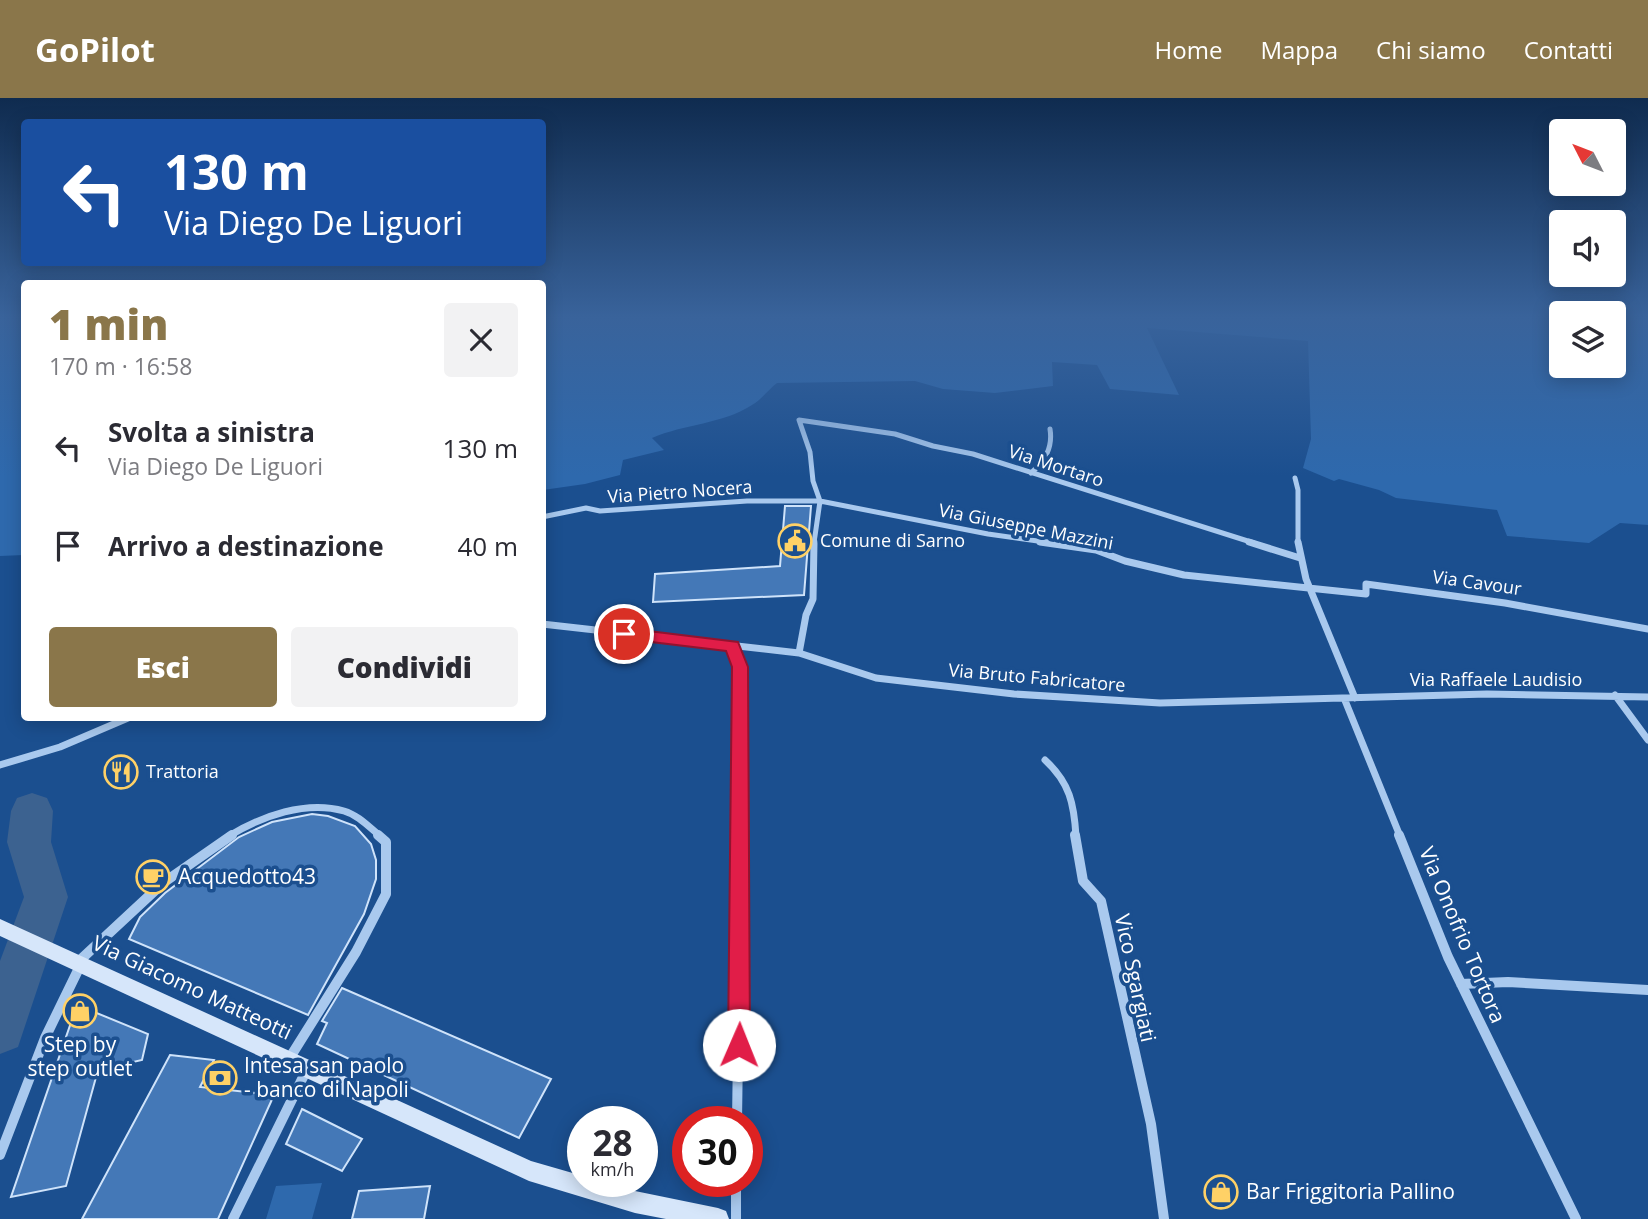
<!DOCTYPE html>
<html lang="it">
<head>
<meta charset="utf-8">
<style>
  body { margin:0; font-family:"Open Sans",sans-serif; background:#f2f2f3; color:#2b2b33; height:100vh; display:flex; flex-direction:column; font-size:26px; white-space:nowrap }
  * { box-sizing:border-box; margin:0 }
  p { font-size:23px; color:#7c7c81 }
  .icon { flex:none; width:38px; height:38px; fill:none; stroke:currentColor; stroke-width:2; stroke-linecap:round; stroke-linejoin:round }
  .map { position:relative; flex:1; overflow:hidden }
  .sheet { position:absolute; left:21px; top:182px; width:525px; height:441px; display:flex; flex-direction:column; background:#fff; border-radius:7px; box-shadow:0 4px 18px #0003 }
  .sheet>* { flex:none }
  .top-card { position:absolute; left:21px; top:21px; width:525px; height:147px; border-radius:7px; box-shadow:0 4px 18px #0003; background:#1a4fa0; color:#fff; overflow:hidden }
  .needle { width:46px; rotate:312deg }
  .fabs { position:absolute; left:1549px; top:21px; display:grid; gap:14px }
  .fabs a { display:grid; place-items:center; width:77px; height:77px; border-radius:7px; background:#fff; box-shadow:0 4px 18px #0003; font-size:35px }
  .speed { position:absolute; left:567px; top:1008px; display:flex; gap:14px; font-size:35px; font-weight:700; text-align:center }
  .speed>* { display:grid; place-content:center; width:91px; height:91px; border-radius:50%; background:#fff; box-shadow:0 4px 18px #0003; line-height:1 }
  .speed small { font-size:18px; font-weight:400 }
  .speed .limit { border:10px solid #d22; background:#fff; color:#111 }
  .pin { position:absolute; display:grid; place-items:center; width:60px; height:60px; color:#fff; margin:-30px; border:4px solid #fff; border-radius:50%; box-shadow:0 2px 7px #0007 }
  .me { position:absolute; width:77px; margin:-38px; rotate:1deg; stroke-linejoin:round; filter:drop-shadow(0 0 5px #0008) }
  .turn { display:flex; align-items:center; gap:24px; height:147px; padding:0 28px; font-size:32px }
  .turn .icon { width:91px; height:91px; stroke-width:2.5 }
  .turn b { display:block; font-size:49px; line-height:60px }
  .round { display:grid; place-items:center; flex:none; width:74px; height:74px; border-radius:7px; background:#f2f2f3 }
  .summary { display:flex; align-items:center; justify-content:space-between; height:119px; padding:0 28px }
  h1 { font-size:42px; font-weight:800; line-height:52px; color:#8a764a }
  .cta { display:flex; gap:14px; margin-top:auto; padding:14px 28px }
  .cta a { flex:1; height:80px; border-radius:7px; background:#8a764a; color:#fff; font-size:28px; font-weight:800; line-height:80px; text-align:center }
  .cta a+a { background:#f2f2f3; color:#2b2b33 }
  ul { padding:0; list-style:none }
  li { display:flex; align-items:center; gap:21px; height:98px; padding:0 28px }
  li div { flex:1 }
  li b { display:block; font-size:26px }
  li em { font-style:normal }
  header { display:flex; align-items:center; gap:42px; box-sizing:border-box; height:98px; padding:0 35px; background:#8a764a; color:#fff }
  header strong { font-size:33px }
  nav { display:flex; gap:38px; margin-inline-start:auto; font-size:24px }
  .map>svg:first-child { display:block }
  .green { fill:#2e69ad }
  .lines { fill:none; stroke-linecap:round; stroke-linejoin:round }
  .river { fill:#3c6290; fill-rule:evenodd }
  .building { fill:#4478b7; stroke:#cfe3fa; stroke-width:2 }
  .street-far2 { stroke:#a9c9ee; stroke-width:5 }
  .street-far1 { stroke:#a9c9ee; stroke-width:7 }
  .street { stroke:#a9c9ee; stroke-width:10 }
  .secondary { fill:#d6e6fa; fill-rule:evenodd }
  .route { fill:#e11d48; stroke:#92132f; stroke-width:2 }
  .labels { text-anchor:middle; stroke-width:7; stroke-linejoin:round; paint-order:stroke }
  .street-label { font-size:18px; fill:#fff; stroke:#1b4f8f }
  .poi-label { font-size:18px; fill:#fff; stroke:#1b4f8f; text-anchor:start }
  .near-poi-label { font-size:21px; fill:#fff; stroke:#1b4f8f; text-anchor:start }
  .near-street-label { font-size:21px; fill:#fff; stroke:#1b4f8f }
</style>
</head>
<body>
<header>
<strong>GoPilot</strong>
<nav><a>Home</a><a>Mappa</a><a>Chi siamo</a><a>Contatti</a></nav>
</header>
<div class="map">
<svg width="1648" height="1121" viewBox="0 0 1648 1121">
  <rect width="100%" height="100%" fill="#1b4f8f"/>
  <path class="green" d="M0 221H24V457L0 458Z
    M542 221H1561V268H1614V221H1648V427L1620 425 1589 445 1507 438 1497 412 1396 400 1379 392 1339 381 1334 383 1303 370 1311 341 1308 243 1147 230 1179 297 1110 291 1097 267 1052 264 1053 288 995 295 943 291 915 283 777 285C768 292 761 302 752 307 723 326 684 326 652 340L664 352 623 362 620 377 585 386 543 392Z
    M322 1085 312 1121H266L276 1088Z"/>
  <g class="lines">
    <path class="river" d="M32 695 47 700 53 713 51 744 68 799 18 949 0 956V863L24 799 7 744 11 713 17 700Z"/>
  </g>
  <path class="building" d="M785 408H811L804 497 653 504 655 476 780 468Z
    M312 716 328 718 355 728 371 746 376 762V781L364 816 308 917 129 841 140 819 165 795 239 739 272 724Z
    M342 890 551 981 519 1040 317 946 327 925 322 923Z
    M77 907 148 936 142 962 98 972 66 1088 11 1099Z
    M170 957 214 962 200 989 274 997 218 1121H82Z
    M302 1011 362 1041 342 1073 286 1046Z
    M430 1088 424 1121H352L359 1093Z"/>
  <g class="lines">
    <path class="street-far2" d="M1031 375C1045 363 1053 350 1050 331
      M1295 380 1298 392V445
      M820 403 813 383 810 354 799 322 895 336 933 348 973 356 1254 445
      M542 419 586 410 600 413 747 403H820L988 436 1052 445
      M814 445 820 403"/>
    <path class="street-far1" d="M1040 444 1096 452 1125 463 1184 477 1366 496V486L1505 505 1648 531
      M1249 444 1300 460
      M1298 444 1306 481 1355 600
      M542 526 799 555 876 580 1014 596 1160 605 1487 596 1648 599
      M732 548 740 569 741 738
      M799 555 806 517 813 501 814 444
      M1615 597 1648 642
      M1344 600 1400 738
      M1045 662C1070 685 1074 706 1076 738
      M0 667 60 649 128 620
      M229 738C262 718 306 702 344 713 358 717 369 729 380 738"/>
    <path class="street" d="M1075 737 1083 783 1101 803 1151 1026 1164 1121
      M1399 737 1448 859 1576 1121
      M78 864 163 785 232 737
      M1461 886 1508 884 1648 892
      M289 961 356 854 386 796V744L378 737
      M737 1024 741 737
      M0 1057 45 940 81 866
      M736 1083V1121
      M233 1121 307 971"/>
    <path class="secondary" d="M0 821 531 1063 583 1078V1083H600L635 1093 718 1110 726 1113 729 1121H666L635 1115 529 1083 0 838Z"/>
  </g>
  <linearGradient id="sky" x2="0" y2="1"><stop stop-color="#0f2b4f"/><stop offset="0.58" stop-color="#39639b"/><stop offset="1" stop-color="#39639b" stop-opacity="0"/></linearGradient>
  <rect width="1648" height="378" fill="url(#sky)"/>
  <path class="route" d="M624 530 738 544 748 569 750 947 747 954 739 957 731 954 728 947 732 569 726 553 618 540 616 536 618 531Z"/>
  <defs>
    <symbol id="civic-ring" viewBox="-11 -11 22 22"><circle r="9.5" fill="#1b4f8f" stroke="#ffd166" stroke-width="1.5"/><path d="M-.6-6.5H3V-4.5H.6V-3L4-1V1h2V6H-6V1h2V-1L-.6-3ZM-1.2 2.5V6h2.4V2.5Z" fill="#ffd166"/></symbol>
    <symbol id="restaurant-ring" viewBox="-11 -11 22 22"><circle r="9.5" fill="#1b4f8f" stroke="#ffd166" stroke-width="1.5"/><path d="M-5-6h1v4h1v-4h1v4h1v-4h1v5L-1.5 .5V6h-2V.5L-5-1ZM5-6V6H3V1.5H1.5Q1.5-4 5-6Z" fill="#ffd166"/></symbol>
    <symbol id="cafe-ring" viewBox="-11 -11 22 22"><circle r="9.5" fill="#1b4f8f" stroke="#ffd166" stroke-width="1.5"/><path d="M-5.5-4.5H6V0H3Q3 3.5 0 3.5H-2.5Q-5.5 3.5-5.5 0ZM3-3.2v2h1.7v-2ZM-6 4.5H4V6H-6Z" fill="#ffd166"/></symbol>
    <symbol id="shop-ring" viewBox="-11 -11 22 22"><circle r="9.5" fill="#1b4f8f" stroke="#ffd166" stroke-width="1.5"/><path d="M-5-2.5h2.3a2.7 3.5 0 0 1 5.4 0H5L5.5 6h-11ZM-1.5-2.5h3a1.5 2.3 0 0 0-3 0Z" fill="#ffd166"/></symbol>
    <symbol id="bank-ring" viewBox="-11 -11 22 22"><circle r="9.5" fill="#1b4f8f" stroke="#ffd166" stroke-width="1.5"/><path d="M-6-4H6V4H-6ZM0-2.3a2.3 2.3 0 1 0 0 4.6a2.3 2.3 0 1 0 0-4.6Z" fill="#ffd166"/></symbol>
  </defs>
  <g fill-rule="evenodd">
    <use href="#civic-ring" x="776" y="424" width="38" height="38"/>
    <use href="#restaurant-ring" x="102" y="655" width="38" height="38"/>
    <use href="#cafe-ring" x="134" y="760" width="38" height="38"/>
    <use href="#shop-ring" x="61" y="894" width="38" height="38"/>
    <use href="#bank-ring" x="201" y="961" width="38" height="38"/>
    <use href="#shop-ring" x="1202" y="1075" width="38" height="38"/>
  </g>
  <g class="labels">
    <g class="street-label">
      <text transform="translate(1056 368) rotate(18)" y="6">Via Mortaro</text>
      <text transform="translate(680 394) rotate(-4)" y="6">Via Pietro Nocera</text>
      <text transform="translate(1026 429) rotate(11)" y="6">Via Giuseppe Mazzini</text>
      <text transform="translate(1477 485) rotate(8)" y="6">Via Cavour</text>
      <text transform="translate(1037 580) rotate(5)" y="6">Via Bruto Fabricatore</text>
      <text x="1496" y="588">Via Raffaele Laudisio</text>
    </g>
    <g class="poi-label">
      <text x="820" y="449">Comune di Sarno</text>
      <text x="146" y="680">Trattoria</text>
    </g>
    <g class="near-poi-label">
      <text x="178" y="786">Acquedotto43</text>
      <text x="80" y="954" text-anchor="middle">Step by<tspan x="80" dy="24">step outlet</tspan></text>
      <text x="244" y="975">Intesa san paolo<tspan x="244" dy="24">- banco di Napoli</tspan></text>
      <text x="1246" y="1101">Bar Friggitoria Pallino</text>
    </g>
    <g class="near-street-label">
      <text transform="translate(1462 837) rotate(67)" y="7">Via Onofrio Tortora</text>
      <text transform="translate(1135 880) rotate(78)" y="7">Vico Sgargiati</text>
      <text transform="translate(192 890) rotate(25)" y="7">Via Giacomo Matteotti</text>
    </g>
  </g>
</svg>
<div class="fabs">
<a><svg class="needle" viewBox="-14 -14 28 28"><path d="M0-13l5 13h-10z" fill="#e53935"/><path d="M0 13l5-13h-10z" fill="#7c7c81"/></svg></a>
<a><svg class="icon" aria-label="sound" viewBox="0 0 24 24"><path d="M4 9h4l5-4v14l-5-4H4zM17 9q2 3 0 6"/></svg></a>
<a><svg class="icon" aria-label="layers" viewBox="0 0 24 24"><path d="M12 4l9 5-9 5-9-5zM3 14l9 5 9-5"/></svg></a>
</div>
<div class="speed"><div>28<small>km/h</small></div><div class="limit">30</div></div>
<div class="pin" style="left:624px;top:536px;background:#d93025"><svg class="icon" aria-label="arrive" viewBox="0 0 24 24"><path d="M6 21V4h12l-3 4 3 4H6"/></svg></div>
<svg class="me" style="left:739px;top:947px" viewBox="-20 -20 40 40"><circle r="19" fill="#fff"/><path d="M0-13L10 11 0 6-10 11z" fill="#e11d48"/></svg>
<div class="top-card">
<div class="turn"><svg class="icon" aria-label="left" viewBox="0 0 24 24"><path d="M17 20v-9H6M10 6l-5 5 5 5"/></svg><div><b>130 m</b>Via Diego De Liguori</div></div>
</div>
<section class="sheet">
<div class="summary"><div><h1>1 min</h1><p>170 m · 16:58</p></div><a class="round"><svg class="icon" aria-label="close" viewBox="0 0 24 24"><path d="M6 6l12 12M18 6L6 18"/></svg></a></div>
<ul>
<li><svg class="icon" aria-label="left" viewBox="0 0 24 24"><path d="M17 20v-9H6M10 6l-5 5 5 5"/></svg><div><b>Svolta a sinistra</b><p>Via Diego De Liguori</p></div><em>130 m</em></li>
<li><svg class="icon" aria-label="arrive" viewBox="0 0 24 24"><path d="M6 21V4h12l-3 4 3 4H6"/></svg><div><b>Arrivo a destinazione</b></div><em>40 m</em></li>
</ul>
<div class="cta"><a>Esci</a><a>Condividi</a></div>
</section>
</div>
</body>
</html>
